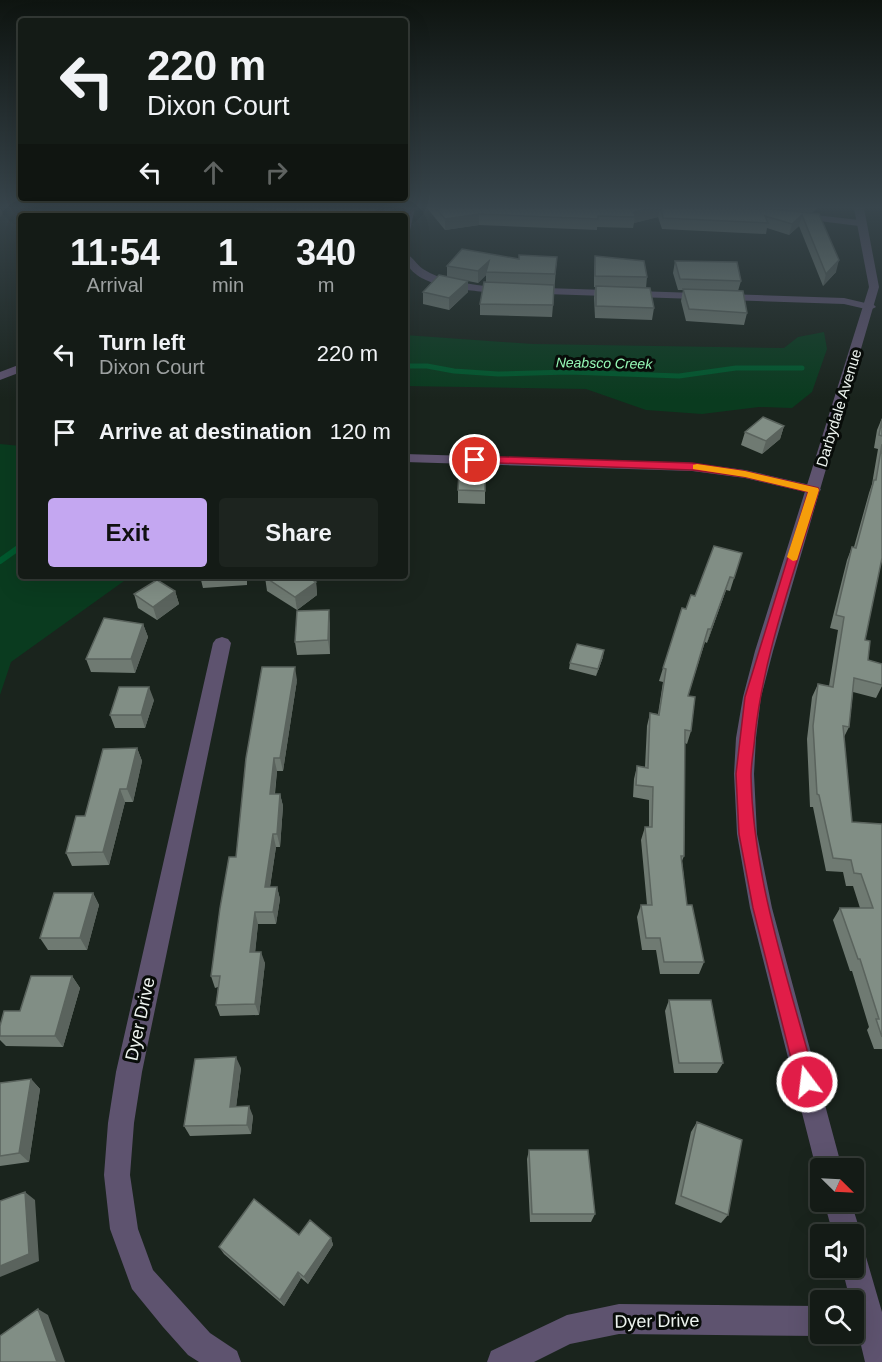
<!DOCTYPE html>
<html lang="en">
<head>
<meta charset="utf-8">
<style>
  body { margin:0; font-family:Helvetica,sans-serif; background:#1d241f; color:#f1f3f6; height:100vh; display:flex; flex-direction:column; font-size:22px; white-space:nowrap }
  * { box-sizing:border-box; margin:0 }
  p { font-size:20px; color:#9da1a1 }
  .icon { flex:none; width:33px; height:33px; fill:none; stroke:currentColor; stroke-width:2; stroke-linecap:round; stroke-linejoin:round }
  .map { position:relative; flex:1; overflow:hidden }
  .sheet { position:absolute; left:18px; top:213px; width:390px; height:366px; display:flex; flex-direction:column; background:#141b16; border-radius:6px; box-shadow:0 6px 24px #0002,0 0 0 2px #333935 }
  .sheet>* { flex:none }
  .guide { position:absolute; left:18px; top:18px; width:390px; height:183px; border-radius:6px; box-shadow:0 6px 24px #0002,0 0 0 2px #333935; background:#141b16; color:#f1f3f6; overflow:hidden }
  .needle { width:39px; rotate:114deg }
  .fabs { position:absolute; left:810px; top:1158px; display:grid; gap:12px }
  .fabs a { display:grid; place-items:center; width:54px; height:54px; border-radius:6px; background:#141b16; box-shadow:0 6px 24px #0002,0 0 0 2px #333935; font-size:30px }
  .pin { position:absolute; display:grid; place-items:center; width:51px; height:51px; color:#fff; margin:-26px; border:3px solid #fff; border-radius:50%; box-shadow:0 2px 6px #0007 }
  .me { position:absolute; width:66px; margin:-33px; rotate:345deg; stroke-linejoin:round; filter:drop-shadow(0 0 4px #0008) }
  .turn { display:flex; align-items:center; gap:21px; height:126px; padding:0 30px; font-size:27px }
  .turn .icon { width:78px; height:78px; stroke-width:2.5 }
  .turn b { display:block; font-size:42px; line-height:51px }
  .lanes { display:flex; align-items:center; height:57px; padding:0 30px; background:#0003; justify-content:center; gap:30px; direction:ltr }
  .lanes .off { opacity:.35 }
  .eta { display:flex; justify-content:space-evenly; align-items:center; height:102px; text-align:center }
  .eta b { font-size:36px; font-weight:700; line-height:42px }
  .button { display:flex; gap:12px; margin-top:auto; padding:12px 30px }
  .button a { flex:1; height:69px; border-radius:6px; background:#c4a7f1; color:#111; font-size:24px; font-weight:700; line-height:69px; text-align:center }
  .button a+a { background:#1d241f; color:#f1f3f6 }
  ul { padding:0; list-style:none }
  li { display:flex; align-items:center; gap:18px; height:78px; padding:0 30px }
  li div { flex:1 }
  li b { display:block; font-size:22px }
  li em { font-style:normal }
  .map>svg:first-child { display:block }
  .green { fill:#0a3b1f }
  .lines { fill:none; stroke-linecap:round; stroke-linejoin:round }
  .stream-far2 { stroke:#01592e; stroke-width:4 }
  .stream-far1 { stroke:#01592e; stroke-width:5 }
  .stream { stroke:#01592e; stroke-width:6 }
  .minor { fill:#5e536f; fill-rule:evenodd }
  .tertiary { fill:#5e536f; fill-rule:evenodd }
  .wall { fill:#6f7a72 }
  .shaded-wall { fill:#5a635d }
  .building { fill:#818e85; stroke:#5a635d; stroke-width:1.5 }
  .route { fill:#e11d48; stroke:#92132f; stroke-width:1.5 }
  .slow { fill:#f59e0b }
  .labels { text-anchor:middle; stroke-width:6; stroke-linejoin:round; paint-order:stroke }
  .far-water-label { font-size:14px; font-style:italic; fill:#96fab7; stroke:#080c09 }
  .street-label { font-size:15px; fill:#edf4ef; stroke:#080c09 }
  .near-street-label { font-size:18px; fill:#edf4ef; stroke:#080c09 }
</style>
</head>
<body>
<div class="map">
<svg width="882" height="1362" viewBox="0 0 882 1362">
  <rect width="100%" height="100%" fill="#1a241d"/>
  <path class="green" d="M39 208H180L197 216H37Z
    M824 332 827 349 812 392 792 408 759 407 702 414 646 410 586 389 405 386V335L533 344 784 348 798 337Z
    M0 444 21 446V576H131L11 662 0 695Z"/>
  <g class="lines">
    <path class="stream-far2" d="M146 208 163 216"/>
    <path class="stream-far1" d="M405 366H427L454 371 498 374 569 372 679 376 736 368H802"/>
    <path class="stream" d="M0 561 21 546"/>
    <path class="minor" d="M405 208H415L410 230 405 233Z
      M798 213 859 220 864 223 859 226 795 218 793 216Z
      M405 253C412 256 416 264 423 269 441 281 464 283 485 286L844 298 874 305 876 307 870 310 844 304 485 292C460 289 405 286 405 253Z
      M21 364V372L0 380V372Z
      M405 454 692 463 745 470 819 487 821 490 814 494 745 478 692 471 405 462Z
      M222 637 228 639 231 643 142 1072 134 1123 130 1175 138 1229 153 1270 210 1333 237 1351 241 1362H199L188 1355 163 1327 132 1289 110 1229 104 1175 108 1123 116 1072 213 643 216 639Z
      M619 1304 820 1306V1334H825L820 1336 619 1334 570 1344 534 1362H487L491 1351 567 1315Z"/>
    <path class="tertiary" d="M854 208H864L879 287 773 651 761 697 756 738 754 774 757 834 772 908 842 1168H820V1178L816 1168 750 908 737 834 734 774 736 738 743 697 755 651 869 287Z
      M824 1202H851L861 1234 857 1244 854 1245V1234H833Z
      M854 1246 864 1250 882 1312V1362H865L854 1316V1300H850L842 1268H854Z"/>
  </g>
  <path class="wall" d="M252 208H394L384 216H287L276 210 270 214Z
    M427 208H817L812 213 836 272 823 286 799 226 789 235 767 228 766 234 662 229 658 217 634 223 633 228 597 227V230L479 225 445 230Z
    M595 256 647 277 646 288 654 308 652 320 595 318 594 298 595 287H594V268Z
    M557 257 552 317 480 315V304L486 282V275L478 283 468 281V292L449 310 423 304V292L447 277V266L519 259Z
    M675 261 741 281 738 291 747 313 744 325 686 321 681 301 683 290H678L673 273Z
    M882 418V558L865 640 868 660 882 664V686L876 698 853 692 849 727 844 737 852 822 882 824V1049H874L867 1030 869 1027 852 971H850L833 920 840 908H860L853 886H846L843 872 826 871 813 807H810L807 739 812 697 818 684 829 686 838 630 830 628 847 560 852 547H854L869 493 872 484 878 449 874 448 877 430Z
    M784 426 780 439 762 454 741 445 745 432Z
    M458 490 485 491V504L458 503Z
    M742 553 730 591 726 590 707 643 705 642 688 696 691 731 687 744 685 743 684 856 682 861 687 905 704 962 699 974H660L656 950H642L637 917 641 905H647L641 840 645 827H649V800L633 797 634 779 637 766 645 767 647 726 650 713 658 714 663 682 659 681 663 668 686 609 695 596Z
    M200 576H247V585L203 588Z
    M265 577 316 582 317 595 297 610 267 591Z
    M175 591 179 604 157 620 138 608 134 594Z
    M330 623V654L297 655 295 642Z
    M143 624 148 637 135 673 91 672 86 659Z
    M603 657 596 676 569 669 570 663Z
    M297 680 283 771H277L275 794H280L283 806 280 847H276L270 887H277L280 899 276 924H258L255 952 265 963 259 1015 220 1016 216 1005 218 987 215 988 211 976 236 857Z
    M154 700 145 728H115L110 715Z
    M137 748 142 761 133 802H125L109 865 72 866 66 853 85 816Z
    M93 893 99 905 87 950H48L40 938Z
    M72 976 80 988 63 1047 6 1046 0 1040V1026Z
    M669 1000 723 1063 717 1073H674L665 1011Z
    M241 1068 236 1107 253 1116 251 1134 190 1136 184 1126Z
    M31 1079 40 1089 29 1162 0 1166V1083Z
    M697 1122 728 1215 721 1223 675 1204 691 1132Z
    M529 1150 595 1214 591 1222H530L527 1159Z
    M299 1235 331 1238 333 1245 308 1284 301 1278 284 1306 224 1254 219 1247Z"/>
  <path class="shaded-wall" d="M269 208H276V210L270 214Z
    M379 208H394L384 216H374L376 211Z
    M651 208H660L658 217 634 223 635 217 634 212Z
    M335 212V216H323Z
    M479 214V225L445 230V219Z
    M802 215 799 226 789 235 792 224Z
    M839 260 836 272 823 286 826 274Z
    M489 261 486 275 478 283V271Z
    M468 281V292L449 310V298Z
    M784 426 780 439 762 454 766 441Z
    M409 504V517L405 518V505Z
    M730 577 726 590 707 643 711 629Z
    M316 582 317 595 297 610 295 597Z
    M175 591 179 604 157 620 153 607Z
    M329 610 330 623V654L328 640Z
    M143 624 148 637 135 673 131 659Z
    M604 650 603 657 596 676 598 669Z
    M295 667 297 680 283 771 280 758Z
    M149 687 154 700 145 728 141 715Z
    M137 748 142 761 133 802 127 789Z
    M274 758 277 771 273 807 270 794Z
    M120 789 125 802 109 865 103 852Z
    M280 794 283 806 280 847 277 834Z
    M273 834 276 847 268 899 265 887Z
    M277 887 280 899 276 924 273 912Z
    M93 893 99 905 87 950 80 938Z
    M255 912 258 924 254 964 250 952Z
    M261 952 265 963 259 1015 255 1004Z
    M72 976 80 988 63 1047 55 1036Z
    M236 1057 241 1068 235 1116 230 1107Z
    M31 1079 40 1089 29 1162 19 1153Z
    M249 1106 253 1116 251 1134 247 1125Z
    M25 1192 35 1200 39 1261 0 1277V1266Z
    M331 1238 333 1245 308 1284 304 1277Z
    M298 1272 301 1278 284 1306 280 1300Z
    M38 1309 48 1315 65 1362H57Z"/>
  <path class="building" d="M292 208H379L376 211 374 216H336L335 212 323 216H307Z
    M436 208H651L634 212 635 217 598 216V219L479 214 445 219Z
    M661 208 773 209 819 214 839 260 826 274 802 215 792 224 765 216 768 223 663 218Z
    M462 249 519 259V255L557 257 555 274 486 272 489 261 478 271 447 266Z
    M595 256 644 261 647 277 595 276Z
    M675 261 737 262 741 281 680 279Z
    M439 275 468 281 449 298 423 292Z
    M484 282 554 285 553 305 480 304Z
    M596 286 650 288 654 308 596 306Z
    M683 289 743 291 747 313 689 309Z
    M763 417 784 426 766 441 745 432Z
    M882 419V436L879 435Z
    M882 444V558L865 640 870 641 868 660 882 664V685L854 678 849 727 843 726 852 822 882 824V1037L876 1019H879L860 959H858L840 908H873L861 874 854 873 851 860 833 858 819 795 817 794 813 726 818 684 833 687 844 617 836 615 852 547 856 548 874 480H876Z
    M459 471 485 472V491L458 490Z
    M405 494 409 504 405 505Z
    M714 546 742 553 734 578 730 577 711 629H708L688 696 695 697 691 731 685 730 684 856H681L687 905H692L704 962H664L660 938H646L641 905H652L645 827H652L653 787 636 785 637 766 648 768 650 713 659 715 666 669 663 668 682 608 686 609 691 595 695 596Z
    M267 576H306L316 582 295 597 265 577Z
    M157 580 175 591 153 607 134 594Z
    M329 610 328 640 295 642 297 611Z
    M104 618 143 624 131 659H86Z
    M577 644 604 650 598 669 570 663Z
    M262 667H295L280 758H274L270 794H280L277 834H273L265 887H277L273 912H255L250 952H261L255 1004 216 1005 220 976H211L220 908 229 857H236L246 758Z
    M119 687H149L141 715H110Z
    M137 748 127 789H120L103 852 66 853 76 816H85L103 749Z
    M54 893H93L80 938H40Z
    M31 976H72L55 1036H0V1026L4 1011H20Z
    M669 1000H711L723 1063H679Z
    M236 1057 230 1107 249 1106 247 1125 184 1126 195 1059Z
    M31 1079 19 1153 0 1156V1083Z
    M697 1122 742 1140 728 1215 681 1196Z
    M529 1150H588L595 1214H532Z
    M25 1192 29 1254 0 1266V1201Z
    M254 1199 299 1235 310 1220 331 1238 304 1277 298 1272 280 1300 219 1247Z
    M38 1309 57 1362H0V1336Z"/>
  <linearGradient id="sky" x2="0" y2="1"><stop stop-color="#0e1410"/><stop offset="0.52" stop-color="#38454c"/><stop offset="1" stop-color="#38454c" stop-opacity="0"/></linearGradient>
  <rect width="882" height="399" fill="url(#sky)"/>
  <path class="route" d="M475 456 692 463 745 471 818 488 819 490C795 571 764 652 755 735 754 749 751 763 751 776 753 880 789 982 816 1082L813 1088 807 1091 800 1088 797 1082 753 908 739 834 736 774 745 697 808 492 745 477 692 470 472 462 470 460Z"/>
  <path class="slow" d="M697 464 745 471 818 488 819 490 797 560 793 561 787 557 808 492 745 477 693 469V465Z"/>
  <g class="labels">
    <g class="far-water-label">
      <text transform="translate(604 363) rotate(1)" y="5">Neabsco Creek</text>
    </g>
    <g class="street-label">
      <text transform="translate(839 408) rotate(-73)" y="5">Darbydale Avenue</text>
    </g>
    <g class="near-street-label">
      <text transform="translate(140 1019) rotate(-78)" y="6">Dyer Drive</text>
      <text transform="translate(657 1321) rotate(-1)" y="6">Dyer Drive</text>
    </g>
  </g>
</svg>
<div class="fabs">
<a><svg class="needle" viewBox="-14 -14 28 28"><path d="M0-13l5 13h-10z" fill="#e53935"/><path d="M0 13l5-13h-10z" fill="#9da1a1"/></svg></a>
<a><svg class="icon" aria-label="sound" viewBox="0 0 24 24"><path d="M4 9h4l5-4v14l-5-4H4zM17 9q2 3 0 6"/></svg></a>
<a><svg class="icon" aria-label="search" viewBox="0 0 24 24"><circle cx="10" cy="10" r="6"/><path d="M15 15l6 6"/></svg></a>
</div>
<div class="pin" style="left:475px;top:460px;background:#d93025"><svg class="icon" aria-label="arrive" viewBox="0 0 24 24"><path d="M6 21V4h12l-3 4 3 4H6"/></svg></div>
<svg class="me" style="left:807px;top:1082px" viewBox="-20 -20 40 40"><circle r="17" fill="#e11d48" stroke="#fff" stroke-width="3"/><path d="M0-11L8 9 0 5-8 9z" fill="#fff"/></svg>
<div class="guide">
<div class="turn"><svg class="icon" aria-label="left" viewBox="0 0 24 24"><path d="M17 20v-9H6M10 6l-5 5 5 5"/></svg><div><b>220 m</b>Dixon Court</div></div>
<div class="lanes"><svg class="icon" aria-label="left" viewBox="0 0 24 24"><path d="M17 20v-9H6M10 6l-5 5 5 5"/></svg><svg class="icon off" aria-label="ahead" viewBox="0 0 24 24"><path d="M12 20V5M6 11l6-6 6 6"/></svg><svg class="icon off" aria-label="right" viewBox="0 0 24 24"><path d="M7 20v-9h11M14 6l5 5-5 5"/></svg></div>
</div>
<section class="sheet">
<div class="eta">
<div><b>11:54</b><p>Arrival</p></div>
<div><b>1</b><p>min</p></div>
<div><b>340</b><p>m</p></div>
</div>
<ul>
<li><svg class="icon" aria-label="left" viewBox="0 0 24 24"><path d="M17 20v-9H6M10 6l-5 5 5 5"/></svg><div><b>Turn left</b><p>Dixon Court</p></div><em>220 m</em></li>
<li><svg class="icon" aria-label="arrive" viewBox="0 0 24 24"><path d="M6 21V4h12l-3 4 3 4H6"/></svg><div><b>Arrive at destination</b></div><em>120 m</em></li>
</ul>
<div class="button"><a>Exit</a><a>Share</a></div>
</section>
</div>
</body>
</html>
